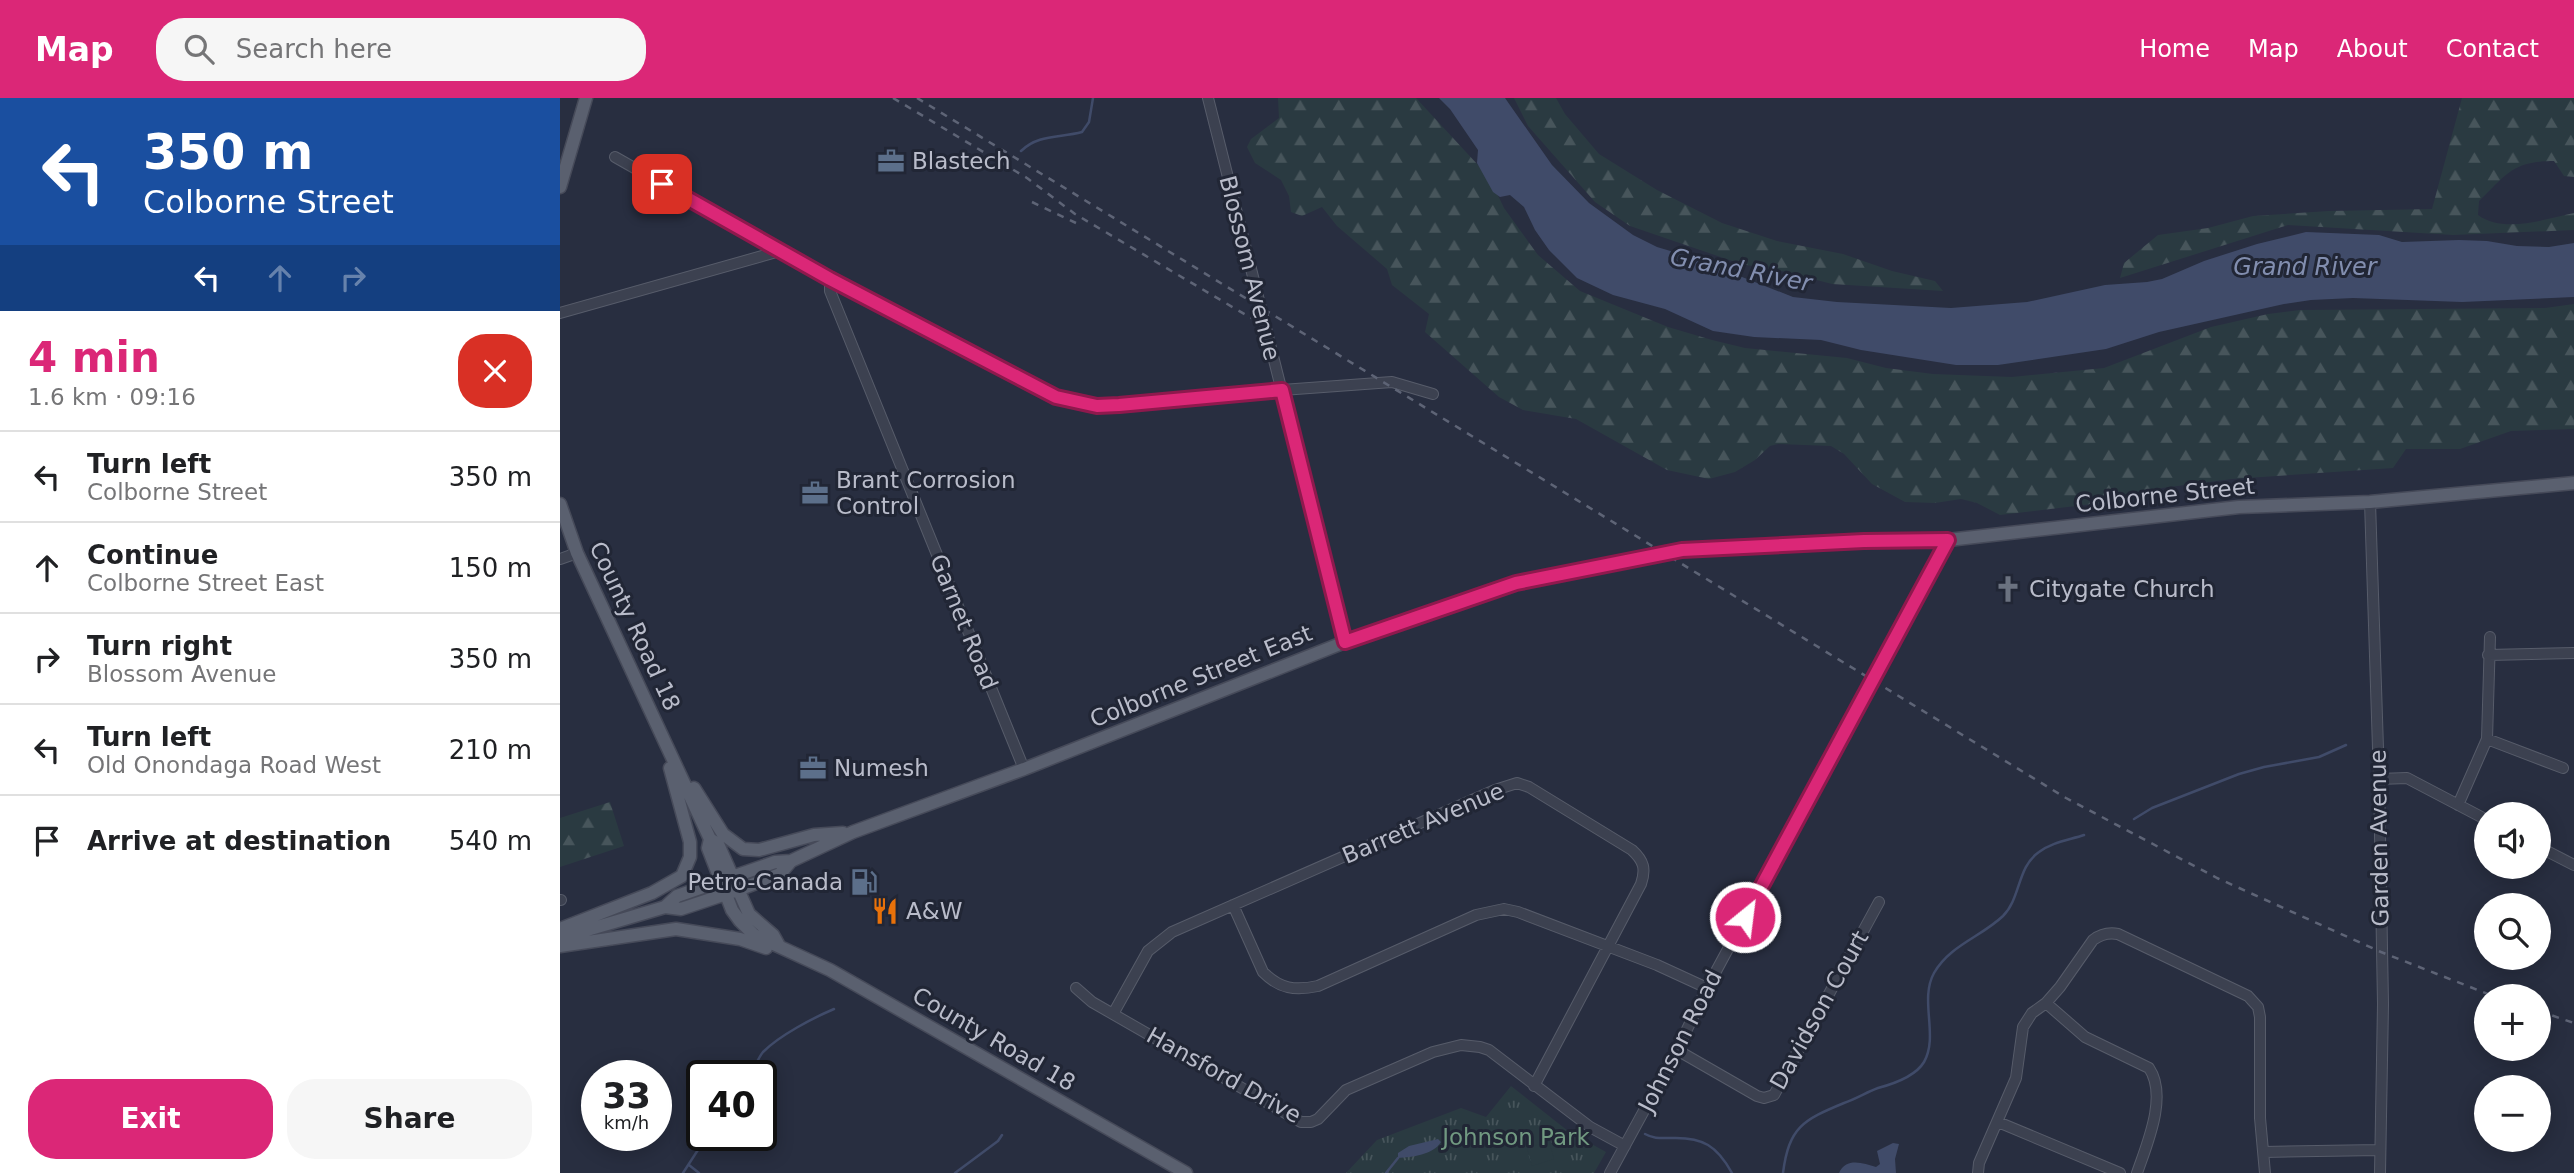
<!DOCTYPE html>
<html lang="en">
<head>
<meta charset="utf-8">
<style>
  body { margin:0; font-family:"DejaVu Sans",sans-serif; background:#f6f6f6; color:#202124; height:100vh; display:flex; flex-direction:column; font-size:26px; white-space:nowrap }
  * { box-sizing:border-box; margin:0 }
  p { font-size:23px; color:#757577 }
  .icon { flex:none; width:38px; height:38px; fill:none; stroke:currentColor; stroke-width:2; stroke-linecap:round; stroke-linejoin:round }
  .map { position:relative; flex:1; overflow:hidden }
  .drawer { display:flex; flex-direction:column; background:#fff; width:560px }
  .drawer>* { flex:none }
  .guide { background:#1a4fa0; color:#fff; overflow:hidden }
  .tools { position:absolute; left:1914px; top:704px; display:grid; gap:14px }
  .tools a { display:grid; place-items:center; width:77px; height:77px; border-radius:50%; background:#fff; box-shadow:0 4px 18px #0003; font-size:35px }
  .speed { position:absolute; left:21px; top:962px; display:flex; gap:14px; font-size:35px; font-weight:700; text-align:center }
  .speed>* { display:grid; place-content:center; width:91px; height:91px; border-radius:50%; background:#fff; box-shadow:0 4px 18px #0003; line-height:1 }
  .speed small { font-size:18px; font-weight:400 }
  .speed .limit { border:4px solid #111; border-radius:10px; background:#fff; color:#111 }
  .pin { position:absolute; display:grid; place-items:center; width:60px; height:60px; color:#fff; margin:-30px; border-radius:14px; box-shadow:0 4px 10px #0006 }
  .me { position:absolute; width:77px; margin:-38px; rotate:29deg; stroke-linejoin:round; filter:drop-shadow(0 0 5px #0008) }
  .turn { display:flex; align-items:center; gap:24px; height:147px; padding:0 28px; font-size:32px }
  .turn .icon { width:91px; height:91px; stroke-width:2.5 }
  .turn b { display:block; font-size:49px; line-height:60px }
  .lanes { display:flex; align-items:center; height:66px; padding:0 28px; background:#0003; justify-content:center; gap:35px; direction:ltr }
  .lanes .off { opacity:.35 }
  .round { display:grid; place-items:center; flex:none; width:74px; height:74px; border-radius:28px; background:#f6f6f6 }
  .head { display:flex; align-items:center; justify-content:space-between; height:119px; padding:0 28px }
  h1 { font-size:42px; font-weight:700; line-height:52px; color:#db2777 }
  .cta { display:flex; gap:14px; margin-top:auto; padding:14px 28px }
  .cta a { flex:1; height:80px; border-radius:28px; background:#db2777; color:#fff; font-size:28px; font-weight:700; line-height:80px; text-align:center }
  .cta a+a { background:#f6f6f6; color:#202124 }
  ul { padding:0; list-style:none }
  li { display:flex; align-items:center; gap:21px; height:91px; padding:0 28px; border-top:2px solid #e0e0e0 }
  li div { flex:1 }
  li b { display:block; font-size:26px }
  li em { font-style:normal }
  header { display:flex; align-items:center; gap:42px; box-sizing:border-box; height:98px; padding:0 35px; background:#db2777; color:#fff }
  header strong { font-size:33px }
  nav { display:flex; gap:38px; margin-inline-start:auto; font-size:24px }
  .search { width:490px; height:63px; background:#f6f6f6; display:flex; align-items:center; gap:18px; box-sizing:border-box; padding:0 24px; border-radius:28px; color:#757577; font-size:26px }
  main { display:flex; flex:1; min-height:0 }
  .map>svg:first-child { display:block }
  .forest { fill:url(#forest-firs) }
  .park { fill:url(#park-tufts) }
  .pitch { fill:#2a3a41 }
  .water { fill:#404b69 }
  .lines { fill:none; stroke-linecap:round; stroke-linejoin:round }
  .stream { stroke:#404b69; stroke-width:2.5 }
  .minor-casing { stroke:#575c6a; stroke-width:12 }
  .major-casing { stroke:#464a59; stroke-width:15 }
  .minor { stroke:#3c4150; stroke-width:10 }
  .major { stroke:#5a606f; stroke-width:12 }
  .rail { stroke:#5e6476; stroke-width:2.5; stroke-dasharray:7 7; stroke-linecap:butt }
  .route-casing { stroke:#8e194d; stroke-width:18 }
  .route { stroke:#db2777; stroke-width:12 }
  .labels { text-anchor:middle; stroke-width:6; stroke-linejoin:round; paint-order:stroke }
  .poi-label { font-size:23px; fill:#b9bcca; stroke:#212635; text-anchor:start }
  .street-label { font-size:23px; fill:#b9bcca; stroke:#212635 }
  .park-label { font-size:23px; fill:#719981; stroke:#212635 }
  .water-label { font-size:24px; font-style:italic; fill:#828eaf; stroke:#212635 }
</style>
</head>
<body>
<header>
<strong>Map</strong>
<div class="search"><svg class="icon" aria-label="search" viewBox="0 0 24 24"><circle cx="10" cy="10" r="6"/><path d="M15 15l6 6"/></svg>Search here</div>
<nav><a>Home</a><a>Map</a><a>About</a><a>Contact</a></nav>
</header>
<main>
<section class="drawer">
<div class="guide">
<div class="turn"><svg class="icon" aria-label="left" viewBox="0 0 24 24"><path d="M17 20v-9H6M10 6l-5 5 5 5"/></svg><div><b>350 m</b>Colborne Street</div></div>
<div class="lanes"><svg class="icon" aria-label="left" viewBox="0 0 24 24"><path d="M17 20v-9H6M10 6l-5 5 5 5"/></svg><svg class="icon off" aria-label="ahead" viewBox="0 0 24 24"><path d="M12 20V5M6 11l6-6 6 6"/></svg><svg class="icon off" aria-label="right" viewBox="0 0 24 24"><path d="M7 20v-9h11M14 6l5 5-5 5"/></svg></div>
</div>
<div class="head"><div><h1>4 min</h1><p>1.6 km · 09:16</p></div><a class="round" style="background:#d93025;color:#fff"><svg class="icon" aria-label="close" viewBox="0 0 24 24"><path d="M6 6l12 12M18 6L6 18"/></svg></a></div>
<ul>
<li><svg class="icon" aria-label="left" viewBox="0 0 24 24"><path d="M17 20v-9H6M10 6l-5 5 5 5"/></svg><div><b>Turn left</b><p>Colborne Street</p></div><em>350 m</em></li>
<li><svg class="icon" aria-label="ahead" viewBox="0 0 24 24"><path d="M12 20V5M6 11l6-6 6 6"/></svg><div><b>Continue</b><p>Colborne Street East</p></div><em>150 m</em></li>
<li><svg class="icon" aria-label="right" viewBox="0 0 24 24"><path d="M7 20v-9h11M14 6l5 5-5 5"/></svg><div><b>Turn right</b><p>Blossom Avenue</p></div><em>350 m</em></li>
<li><svg class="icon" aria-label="left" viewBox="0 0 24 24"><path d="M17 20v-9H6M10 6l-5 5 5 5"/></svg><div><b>Turn left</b><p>Old Onondaga Road West</p></div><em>210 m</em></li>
<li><svg class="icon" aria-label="arrive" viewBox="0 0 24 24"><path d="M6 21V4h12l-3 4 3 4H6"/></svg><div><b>Arrive at destination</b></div><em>540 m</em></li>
</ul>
<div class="cta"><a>Exit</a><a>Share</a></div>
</section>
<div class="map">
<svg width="2014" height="1075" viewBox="0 0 2014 1075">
  <defs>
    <pattern id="forest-firs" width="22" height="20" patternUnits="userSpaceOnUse" patternTransform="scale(1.75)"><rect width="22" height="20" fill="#2a3a41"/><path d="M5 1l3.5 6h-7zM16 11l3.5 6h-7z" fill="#47555b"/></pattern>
    <pattern id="park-tufts" width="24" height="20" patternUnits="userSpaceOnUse" patternTransform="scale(1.75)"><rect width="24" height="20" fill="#2a3a41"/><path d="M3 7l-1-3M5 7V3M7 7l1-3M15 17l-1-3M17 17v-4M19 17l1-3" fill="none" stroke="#47555b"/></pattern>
  </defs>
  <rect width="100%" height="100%" fill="#282e40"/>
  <path class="forest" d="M718 0H856L918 67 932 85 944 110 978 157 1020 193 1108 229 1152 242 1185 250 1287 260 1326 270 1373 276 1452 279 1544 270 1651 229 1708 216 1740 212 1985 210 2014 206V331L1951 333 1900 351H1846L1833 370 1672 381 1602 390 1583 400 1440 417 1417 405 1401 401 1375 405 1345 404 1312 386 1284 356 1271 348 1218 346 1210 348 1195 362 1175 374 1149 381 1107 372 1016 321 963 312 939 299 865 234 869 216 832 187 827 171 777 128 762 109 742 118 731 114 729 98 721 82 695 65 687 49 691 41 719 20Z
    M954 0H996L1005 16 1039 56 1097 92 1162 125 1217 143 1283 156 1332 173 1375 183 1383 193 1272 186 1226 174 1181 166 1070 128 1035 104 968 28Z
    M1902 0H2014V79L2004 78 1994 63C1952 63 1947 76 1919 103L1918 117C1944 136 1985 121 2014 115V132L1893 137 1728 127 1560 180 1564 165 1598 137 1648 130 1693 118 1769 113 1872 111Z
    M50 704 64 748 0 769V720Z"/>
  <path class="park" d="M951 988 1008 1033 1046 1054 1034 1075H786L817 1042 901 1010 926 1019Z"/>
  <path class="pitch" d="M989 1043 994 1061 972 1068 967 1050Z"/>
  <path class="water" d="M879 0H945L992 67 1029 105 1073 137 1097 149 1134 160 1233 199 1277 204 1391 210 1467 204 1545 187 1587 184 1602 181 1644 163 1697 146 1746 134 1819 137 1842 144 1899 142 1927 143 1957 148 1989 149 2014 145V199L1902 204 1793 200 1751 202 1724 206 1599 234 1546 251 1438 267H1396L1301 252 1261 242 1194 239 1153 233 1105 211 1053 197 1017 180 989 152 975 132 964 109 950 97 940 99 933 94 917 65 918 52 890 11Z
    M878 1041 881 1044C873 1057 852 1059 838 1060V1055L849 1048Z
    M1333 1045 1339 1046 1335 1061 1336 1075H1279C1286 1059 1303 1065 1316 1069L1320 1066 1317 1053Z"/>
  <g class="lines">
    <path class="stream" d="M461 53C478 36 500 40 522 34L529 24 533 0
      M1574 721 1592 710 1679 676 1704 669 1759 659 1786 647
      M190 978C194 971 198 960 203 954 220 937 253 920 274 911
      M1085 1036C1094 1041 1101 1040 1112 1040 1143 1039 1157 1048 1172 1075
      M129 1067 139 1075
      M123 1075 147 1038
      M395 1075 438 1043 442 1037
      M826 1075 838 1060
      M1223 1075C1229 1029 1243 1022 1284 1005 1296 1001 1307 994 1318 990 1333 986 1355 979 1364 964 1379 938 1359 902 1374 875 1390 847 1421 839 1443 818 1461 800 1457 769 1479 754 1492 744 1509 742 1524 737"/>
    <defs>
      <path id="minor" d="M648 0 785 544
        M55 59 270 181 496 299 537 308 559 307 722 292 832 284 873 296
        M270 181V193L464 671
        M0 215 220 153
        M1810 404 1819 681 1823 906 1820 1075
        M0 461 17 455
        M1928 557 2014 555
        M1927 641 2003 670
        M1819 681 1847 680 1927 722
        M1898 707 1927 641 1930 539
        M1979 749 2014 767
        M0 802H1
        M673 807 703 874C720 891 735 893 758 888L916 817 944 811 958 814 1097 867 1147 890
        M516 890 532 904 741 1024H751L758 1021 786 992 873 954 901 947 920 949 929 952 1030 1029 1065 1048
        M1486 905 1525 939 1589 970C1608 998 1587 1046 1577 1075
        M553 916 588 853 612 834 935 692 957 685 969 689 1072 752C1084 763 1086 771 1081 786L974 988
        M1117 952 1197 998 1204 1000 1214 997 1319 804
        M1438 1024 1560 1075
        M1704 1054 1819 1052
        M1050 1075 1117 952 1147 890 1388 442
        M1418 1075 1419 1065 1456 980 1463 929 1472 915 1486 905 1500 889 1533 842C1541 836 1548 834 1558 836L1688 898 1698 909 1700 919V1020L1705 1075"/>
      <path id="major" d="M0 89 26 0
        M0 406 17 455 150 741 158 746 189 816 213 837 218 846
        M134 690 163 736 183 751 199 752 254 737 283 735
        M150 741 148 750 172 812 180 823 194 837 270 872 626 1075
        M105 809 117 798 215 764 231 763 293 734 464 671 785 544 956 485 1122 452 1304 443 1388 442 1679 409 1810 404 2014 385
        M0 831 92 795 122 778 130 759V744L110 670
        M0 840 105 809 121 811 178 792 220 776 231 763
        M0 848 116 831 180 841 206 850"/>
    </defs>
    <use href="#minor" class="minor-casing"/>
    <use href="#major" class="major-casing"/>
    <use href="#minor" class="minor"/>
    <use href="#major" class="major"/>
    <path class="rail" d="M333 0 467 80 515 116 691 220
      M357 0 1506 700 1657 780 1821 854 1933 898
      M472 104 516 125
      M1979 913 2014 925"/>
  </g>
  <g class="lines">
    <defs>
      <path id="route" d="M102 86 270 181 496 299 537 308 559 307 722 292 785 544 956 485 1122 452 1304 443 1388 442 1185 819"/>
    </defs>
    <use href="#route" class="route-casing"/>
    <use href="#route" class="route"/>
  </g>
  <defs>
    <symbol id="office-bare" viewBox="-9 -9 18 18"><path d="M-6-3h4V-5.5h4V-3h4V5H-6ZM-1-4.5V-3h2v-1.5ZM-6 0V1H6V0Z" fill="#5c6f8a" stroke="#212635" stroke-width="2.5" paint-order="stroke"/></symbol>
    <symbol id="church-bare" viewBox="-9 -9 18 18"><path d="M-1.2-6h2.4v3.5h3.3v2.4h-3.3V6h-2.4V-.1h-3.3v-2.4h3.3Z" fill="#6b7280" stroke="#212635" stroke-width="2.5" paint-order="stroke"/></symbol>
    <symbol id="fuel-bare" viewBox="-9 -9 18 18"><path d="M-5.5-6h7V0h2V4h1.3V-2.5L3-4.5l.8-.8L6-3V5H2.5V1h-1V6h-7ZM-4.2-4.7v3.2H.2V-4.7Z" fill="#5c6f8a" stroke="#212635" stroke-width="2.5" paint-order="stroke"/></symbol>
    <symbol id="restaurant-bare" viewBox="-9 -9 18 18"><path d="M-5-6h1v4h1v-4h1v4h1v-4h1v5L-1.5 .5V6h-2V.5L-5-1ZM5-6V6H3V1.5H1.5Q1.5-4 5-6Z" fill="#e8710a" stroke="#212635" stroke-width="2.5" paint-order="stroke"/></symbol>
  </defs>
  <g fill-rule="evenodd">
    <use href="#office-bare" x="312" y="44" width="38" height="38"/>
    <use href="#office-bare" x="236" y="376" width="38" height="38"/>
    <use href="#church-bare" x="1429" y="472" width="38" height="38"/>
    <use href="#office-bare" x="234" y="651" width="38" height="38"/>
    <use href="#fuel-bare" x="285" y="765" width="38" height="38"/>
    <use href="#restaurant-bare" x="306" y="794" width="38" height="38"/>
  </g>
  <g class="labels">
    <g class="poi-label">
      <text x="352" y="71">Blastech</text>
      <text x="276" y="390">Brant Corrosion<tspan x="276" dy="26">Control</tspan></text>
      <text x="1469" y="499">Citygate Church</text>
      <text x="274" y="678">Numesh</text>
      <text x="283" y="792" text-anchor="end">Petro-Canada</text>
      <text x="346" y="821">A&amp;W</text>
    </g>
    <g class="street-label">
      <text transform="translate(690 170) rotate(76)" y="8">Blossom Avenue</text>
      <text transform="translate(1605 397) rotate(-6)" y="8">Colborne Street</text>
      <text transform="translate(404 524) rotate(68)" y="8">Garnet Road</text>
      <text transform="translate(75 528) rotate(65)" y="8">County Road 18</text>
      <text transform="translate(641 578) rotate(-22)" y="8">Colborne Street East</text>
      <text transform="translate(863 725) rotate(-23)" y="8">Barrett Avenue</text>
      <text transform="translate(1819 740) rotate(-91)" y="8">Garden Avenue</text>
      <text transform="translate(1259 912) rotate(-61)" y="8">Davidson Court</text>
      <text transform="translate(434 941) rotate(30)" y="8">County Road 18</text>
      <text transform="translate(1120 943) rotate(-63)" y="8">Johnson Road</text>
      <text transform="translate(664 977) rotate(29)" y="8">Hansford Drive</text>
    </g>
    <g class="park-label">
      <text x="956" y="1047">Johnson Park</text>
    </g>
    <g class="water-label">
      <text x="1745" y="177">Grand River</text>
      <text transform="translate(1181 172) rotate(11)" y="8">Grand River</text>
    </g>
  </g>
</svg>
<div class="tools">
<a><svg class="icon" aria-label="sound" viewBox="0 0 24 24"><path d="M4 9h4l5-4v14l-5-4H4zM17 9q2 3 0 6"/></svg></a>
<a><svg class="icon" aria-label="search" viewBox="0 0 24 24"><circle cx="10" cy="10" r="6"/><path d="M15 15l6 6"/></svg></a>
<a>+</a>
<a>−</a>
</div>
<div class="speed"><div>33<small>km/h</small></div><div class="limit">40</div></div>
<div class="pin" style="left:102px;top:86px;background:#d93025"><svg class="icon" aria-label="arrive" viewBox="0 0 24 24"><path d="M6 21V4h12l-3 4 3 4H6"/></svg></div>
<svg class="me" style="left:1185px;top:819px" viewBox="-20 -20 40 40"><circle r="17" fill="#db2777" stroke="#fff" stroke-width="3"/><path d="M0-11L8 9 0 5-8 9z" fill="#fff"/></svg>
</div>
</main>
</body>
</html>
